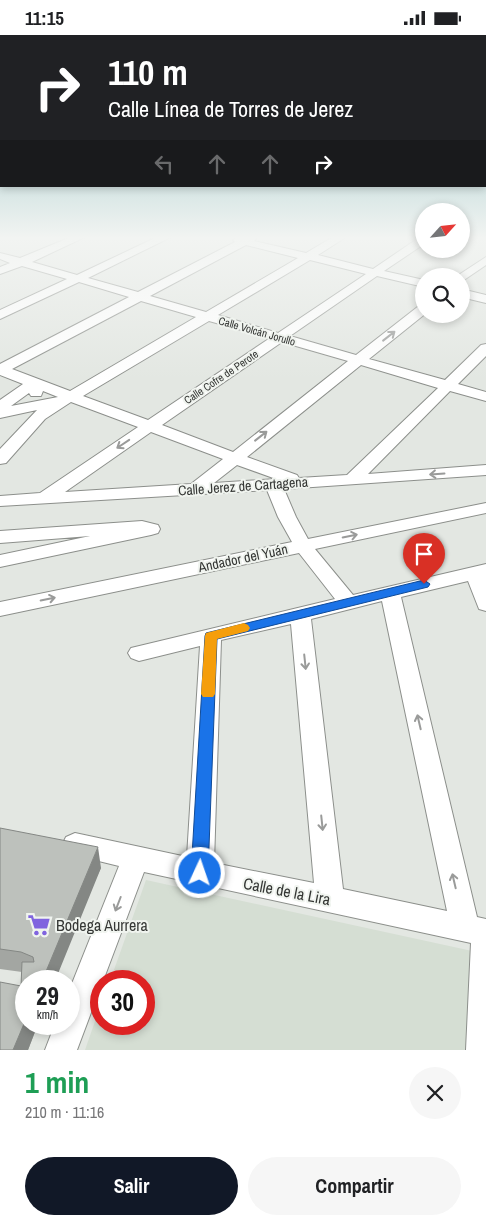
<!DOCTYPE html>
<html lang="es">
<head>
<meta charset="utf-8">
<style>
  body { margin:0; font-family:"Archivo Narrow",sans-serif; background:#f6f6f6; color:#202124; height:100vh; display:flex; flex-direction:column; font-size:19px; white-space:nowrap }
  * { box-sizing:border-box; margin:0 }
  p { font-size:16px; color:#757577 }
  .icon { flex:none; width:28px; height:28px; fill:none; stroke:currentColor; stroke-width:2; stroke-linecap:round; stroke-linejoin:round }
  .map { position:relative; height:1015px; overflow:hidden }
  .panel { display:flex; flex-direction:column; background:#fff; flex:1 }
  .panel>* { flex:none }
  .guide { position:absolute; left:0px; top:0px; width:486px; height:152px; box-shadow:0 2px 8px #0003; background:#202124; color:#fff; overflow:hidden }
  .needle { width:32px; rotate:63deg }
  .fabs { position:absolute; left:415px; top:168px; display:grid; gap:10px }
  .fabs a { display:grid; place-items:center; width:55px; height:55px; border-radius:50%; background:#fff; box-shadow:0 2px 8px #0003; font-size:25px }
  .speed { position:absolute; left:15px; top:935px; display:flex; gap:10px; font-size:25px; font-weight:700; text-align:center }
  .speed>* { display:grid; place-content:center; width:65px; height:65px; border-radius:50%; background:#fff; box-shadow:0 2px 8px #0003; line-height:1 }
  .speed small { font-size:12px; font-weight:400 }
  .speed .limit { border:8px solid #d22; background:#fff; color:#111 }
  .pin { position:absolute; display:grid; place-items:center; width:42px; height:42px; color:#fff; margin:-51px -21px; border-radius:50% 50% 50% 0; rotate:-45deg; box-shadow:0 0 5px #0007 }
  .pin .icon { rotate:45deg }
  .me { position:absolute; width:55px; margin:-28px; rotate:3deg; stroke-linejoin:round; filter:drop-shadow(0 0 4px #0008) }
  .turn { display:flex; align-items:center; gap:18px; height:105px; padding:0 25px; font-size:22px }
  .turn .icon { width:65px; height:65px; stroke-width:2.5 }
  .turn b { display:block; font-size:35px; line-height:42px }
  .lanes { display:flex; align-items:center; height:48px; padding:0 25px; background:#0003; justify-content:center; gap:25px; direction:ltr }
  .lanes .off { opacity:.35 }
  .round { display:grid; place-items:center; flex:none; width:52px; height:52px; border-radius:26px; background:#f6f6f6 }
  .overview { display:flex; align-items:center; justify-content:space-between; height:85px; padding:0 25px }
  h1 { font-size:30px; font-weight:700; line-height:38px; color:#1e9e55 }
  .primary-button { display:flex; gap:10px; margin-top:auto; padding:10px 25px }
  .primary-button a { flex:1; height:58px; border-radius:30px; background:#111827; color:#fff; font-size:20px; font-weight:700; line-height:58px; text-align:center }
  .primary-button a+a { background:#f6f6f6; color:#202124 }
  .status { display:flex; justify-content:space-between; align-items:center; height:35px; padding:0 25px; background:#fff; direction:ltr }
  .status svg { height:14px; fill:currentColor }
  .map>svg:first-child { display:block }
  .built { fill:#d5ded3 }
  .lines { fill:none; stroke-linecap:round; stroke-linejoin:round }
  .minor-casing { stroke:#8c8f8b; stroke-width:2 }
  .minor { fill:#fff; fill-rule:evenodd }
  .wall { fill:#a3a6a2 }
  .shaded-wall { fill:#848784 }
  .building { fill:#bdc1bc; stroke:#848784 }
  .oneway { stroke:#9a9b9a }
  .route { fill:#1a73e8; stroke:#114b97 }
  .slow { fill:#f59e0b }
  .labels { text-anchor:middle; stroke-width:4; stroke-linejoin:round; paint-order:stroke }
  .far-street-label { font-size:11px; fill:#353735; stroke:#f0f4ef }
  .street-label { font-size:14px; fill:#353735; stroke:#f0f4ef }
  .near-street-label { font-size:16px; fill:#353735; stroke:#f0f4ef }
  .near-poi-label { font-size:16px; fill:#353735; stroke:#f0f4ef; text-anchor:start }
</style>
</head>
<body>
<div class="status"><b>11:15</b><svg viewBox="0 0 49 12"><path d="M0 12V9h3v3zM5 12V6h3v6zM10 12V3h3v9zM15 12V0h3v12zM26 1h20v11H26zM47 4h2v5h-2z"/></svg></div>
<div class="map">
<svg width="486" height="1015" viewBox="0 0 486 1015">
  <rect width="100%" height="100%" fill="#e3e7e2"/>
  <path class="built" d="M146 845 486 919V1015H85L101 969V989H144V946H110Z"/>
  <g class="lines">
    <defs>
      <path id="minor" d="M71 202H85L32 227 77 240 157 202H171L88 243 138 257 235 207 233 205 237 202H258L254 206 306 218 333 202H346L318 220 373 234 420 202H424V209L384 236 424 245V252L377 241 290 301 356 320 420 270 424 269 425 279 369 324 445 345 481 310 486 309V321L458 349 486 357V366L450 356 368 439 486 430V440L284 454 296 482 308 504 486 468V478L315 514 353 560 486 529V576L479 574 468 546 401 562 477 882 486 884V1015H466L471 908 144 837 103 946H101V951L77 1015H45L55 989H69V956L119 831 66 818 62 810 66 802 75 798 187 822 200 611 139 626 131 623 128 618 131 613 335 564 299 518 0 581V567L292 507 278 482 267 455 0 471V461L40 458 138 392 71 367 45 384 6 428 0 429V414L37 375 0 383V365L23 349 0 340V329L129 262 79 247 0 284V275L67 244 22 231 0 239V232L10 228 0 224V218L20 223ZM246 210 298 223 206 277 150 261ZM310 225 366 239 278 298 218 280ZM141 266 196 282 70 356 12 334ZM209 286 270 303 148 385 83 361ZM282 307 348 326 233 417 162 390ZM361 330 438 353 347 440 299 443 297 440 247 422ZM43 356 58 362 11 371 29 358 31 361H41ZM151 397 223 424 191 449 65 457ZM237 430 276 444 214 448ZM382 566 447 876 343 854 311 584ZM291 589 314 848 214 828 221 605Z
        M486 222V230L461 247V241H457Z
        M461 254 486 260V268L461 262Z
        M142 486 158 490 160 494 158 498 151 500 0 532V520L90 501 0 508V496Z"/>
    </defs>
    <use href="#minor" class="minor-casing"/>
    <use href="#minor" class="minor"/>
  </g>
  <path class="wall" d="M0 793 101 833 26 989H38L28 1015H0L21 951 22 937 0 934Z"/>
  <path class="shaded-wall" d="M98 812 101 833 55 946H42Z
    M26 984V989H38L28 1015H13Z"/>
  <path class="building" d="M0 793 98 812 42 946H26V984L13 1015H0V947L21 951 22 927H34L33 922 21 917 0 914Z"/>
  <defs><path id="oneway-shaft" d="M-6 0H5M1.5-3L5.5 0L1.5 3" fill="none" stroke-width="1.6" stroke-linecap="round" stroke-linejoin="round" transform="scale(1.25)"/></defs>
  <g class="oneway">
    <use href="#oneway-shaft" transform="translate(389 301) rotate(-38)"/>
    <use href="#oneway-shaft" transform="translate(261 401) rotate(-38)"/>
    <use href="#oneway-shaft" transform="translate(123 409) rotate(146)"/>
    <use href="#oneway-shaft" transform="translate(437 439) rotate(176)"/>
    <use href="#oneway-shaft" transform="translate(350 501) rotate(-11)"/>
    <use href="#oneway-shaft" transform="translate(48 564) rotate(-12)"/>
    <use href="#oneway-shaft" transform="translate(305 627) rotate(84)"/>
    <use href="#oneway-shaft" transform="translate(419 687) rotate(-103)"/>
    <use href="#oneway-shaft" transform="translate(322 788) rotate(84)"/>
    <use href="#oneway-shaft" transform="translate(454 846) rotate(-103)"/>
    <use href="#oneway-shaft" transform="translate(118 869) rotate(111)"/>
  </g>
  <linearGradient id="sky" x2="0" y2="1"><stop stop-color="#80b9bb"/><stop offset="0.59" stop-color="#f2f4f2"/><stop offset="1" stop-color="#f2f4f2" stop-opacity="0"/></linearGradient>
  <rect width="486" height="344" fill="url(#sky)"/>
  <path class="route" d="M424 545 430 549 428 552 217 604 208 838 206 843 200 846 194 843 191 838 205 601 206 598Z"/>
  <path class="slow" d="M244 588 248 590 250 593 248 596 217 604 215 659 213 662H203L201 659 205 601 206 598Z"/>
  <defs>
    <symbol id="supermarket-bare" viewBox="-9 -9 18 18"><path d="M-6-5.5h2.5l.6 2H6L4.5 2H-2.5L-4.4-4H-6ZM-1.5 3.2a1.3 1.3 0 1 0 .1 0ZM3 3.2a1.3 1.3 0 1 0 .1 0Z" fill="#8064df" stroke="#f0f4ef" stroke-width="2.5" paint-order="stroke"/></symbol>
  </defs>
  <g fill-rule="evenodd">
    <use href="#supermarket-bare" x="23" y="874" width="32" height="32"/>
  </g>
  <g class="labels">
    <g class="far-street-label">
      <text transform="translate(257 296) rotate(16)" y="4">Calle Volcán Jorullo</text>
      <text transform="translate(221 342) rotate(-34)" y="4">Calle Cofre de Perote</text>
    </g>
    <g class="street-label">
      <text transform="translate(243 451) rotate(-4)" y="5">Calle Jerez de Cartagena</text>
      <text transform="translate(243 523) rotate(-12)" y="5">Andador del Yuán</text>
    </g>
    <g class="near-street-label">
      <text transform="translate(287 856) rotate(11)" y="6">Calle de la Lira</text>
    </g>
    <g class="near-poi-label">
      <text x="56" y="896">Bodega Aurrera</text>
    </g>
  </g>
</svg>
<div class="fabs">
<a><svg class="needle" viewBox="-14 -14 28 28"><path d="M0-13l5 13h-10z" fill="#e53935"/><path d="M0 13l5-13h-10z" fill="#757577"/></svg></a>
<a><svg class="icon" aria-label="search" viewBox="0 0 24 24"><circle cx="10" cy="10" r="6"/><path d="M15 15l6 6"/></svg></a>
</div>
<div class="speed"><div>29<small>km/h</small></div><div class="limit">30</div></div>
<div class="pin" style="left:424px;top:549px;background:#d93025"><svg class="icon" aria-label="arrive" viewBox="0 0 24 24"><path d="M6 21V4h12l-3 4 3 4H6"/></svg></div>
<svg class="me" style="left:200px;top:838px" viewBox="-20 -20 40 40"><circle r="17" fill="#1a73e8" stroke="#fff" stroke-width="3"/><path d="M0-11L8 9 0 5-8 9z" fill="#fff"/></svg>
<div class="guide">
<div class="turn"><svg class="icon" aria-label="right" viewBox="0 0 24 24"><path d="M7 20v-9h11M14 6l5 5-5 5"/></svg><div><b>110 m</b>Calle Línea de Torres de Jerez</div></div>
<div class="lanes"><svg class="icon off" aria-label="left" viewBox="0 0 24 24"><path d="M17 20v-9H6M10 6l-5 5 5 5"/></svg><svg class="icon off" aria-label="ahead" viewBox="0 0 24 24"><path d="M12 20V5M6 11l6-6 6 6"/></svg><svg class="icon off" aria-label="ahead" viewBox="0 0 24 24"><path d="M12 20V5M6 11l6-6 6 6"/></svg><svg class="icon" aria-label="right" viewBox="0 0 24 24"><path d="M7 20v-9h11M14 6l5 5-5 5"/></svg></div>
</div>
</div>
<section class="panel">
<div class="overview"><div><h1>1 min</h1><p>210 m · 11:16</p></div><a class="round"><svg class="icon" aria-label="close" viewBox="0 0 24 24"><path d="M6 6l12 12M18 6L6 18"/></svg></a></div>
<div class="primary-button"><a>Salir</a><a>Compartir</a></div>
</section>
</body>
</html>
